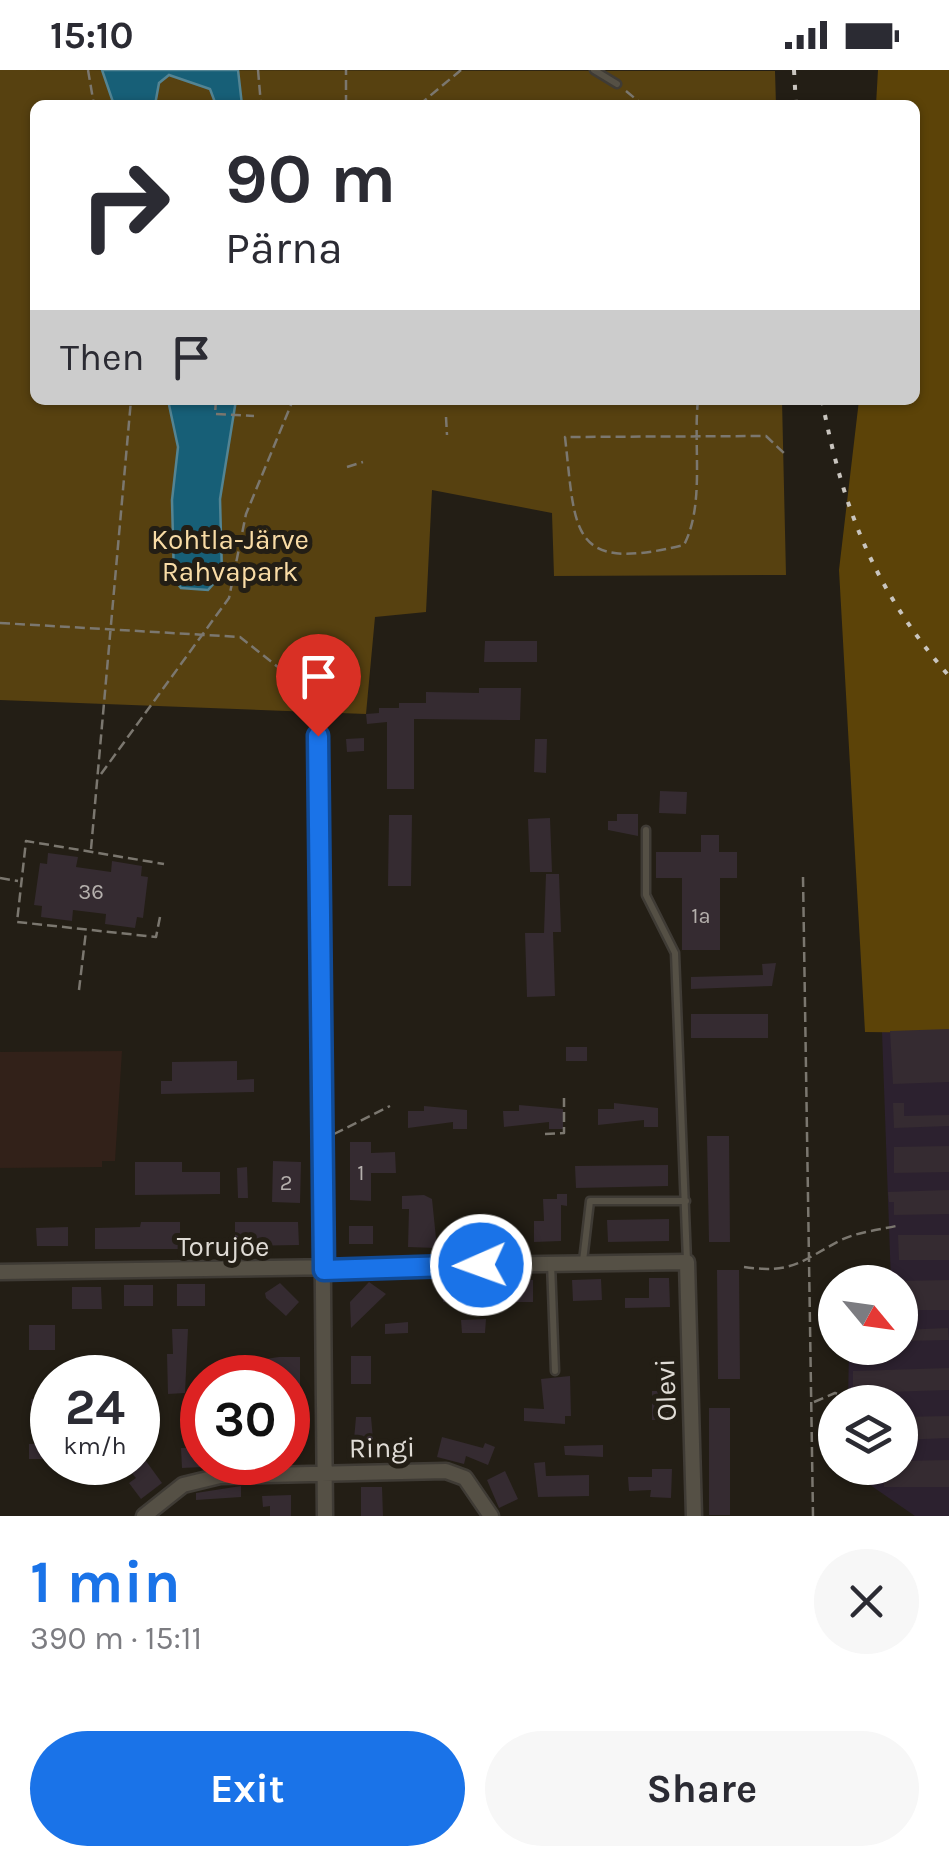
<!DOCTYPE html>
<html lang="en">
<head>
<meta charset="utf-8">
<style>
  body { margin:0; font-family:Karla,sans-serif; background:#f7f7f7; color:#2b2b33; height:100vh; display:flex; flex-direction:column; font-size:38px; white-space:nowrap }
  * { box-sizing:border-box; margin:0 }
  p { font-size:32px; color:#7c7c81 }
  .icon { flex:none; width:55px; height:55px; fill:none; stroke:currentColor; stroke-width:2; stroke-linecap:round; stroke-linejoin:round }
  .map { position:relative; height:1446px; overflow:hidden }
  .panel { display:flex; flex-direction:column; background:#fff; flex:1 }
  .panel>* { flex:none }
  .banner { position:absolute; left:30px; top:30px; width:890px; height:305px; border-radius:15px; box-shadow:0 2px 8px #0004; background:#fff; color:#2b2b33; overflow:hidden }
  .needle { width:65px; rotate:119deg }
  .tools { position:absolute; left:818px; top:1195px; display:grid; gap:20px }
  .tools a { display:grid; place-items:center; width:100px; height:100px; border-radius:50%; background:#fff; box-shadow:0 2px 8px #0004; font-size:50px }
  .speed { position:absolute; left:30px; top:1285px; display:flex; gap:20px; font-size:50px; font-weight:700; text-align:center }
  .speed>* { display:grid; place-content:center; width:130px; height:130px; border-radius:50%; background:#fff; box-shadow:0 2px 8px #0004; line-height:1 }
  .speed small { font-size:25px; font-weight:400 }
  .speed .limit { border:15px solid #d22; background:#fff; color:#111 }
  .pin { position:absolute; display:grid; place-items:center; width:85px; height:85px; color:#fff; margin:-102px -42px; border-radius:50% 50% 50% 0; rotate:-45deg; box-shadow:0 0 10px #0007 }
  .pin .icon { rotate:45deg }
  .me { position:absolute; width:110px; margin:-55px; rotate:268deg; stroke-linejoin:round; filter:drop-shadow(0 0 8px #0008) }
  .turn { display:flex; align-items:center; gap:35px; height:210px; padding:0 30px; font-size:45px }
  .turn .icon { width:130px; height:130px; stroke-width:2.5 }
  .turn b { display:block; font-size:70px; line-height:85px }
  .then { display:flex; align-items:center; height:95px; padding:0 30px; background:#0003; gap:20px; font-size:38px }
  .round { display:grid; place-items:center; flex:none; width:105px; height:105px; border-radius:52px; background:#f7f7f7 }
  .overview { display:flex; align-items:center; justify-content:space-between; height:170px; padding:0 30px }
  h1 { font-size:60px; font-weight:700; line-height:75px; color:#1a73e8 }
  .action { display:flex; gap:20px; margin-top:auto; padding:20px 30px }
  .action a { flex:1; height:115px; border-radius:60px; background:#1a73e8; color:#fff; font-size:40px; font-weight:700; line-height:115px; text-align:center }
  .action a+a { background:#f7f7f7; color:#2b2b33 }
  .status { display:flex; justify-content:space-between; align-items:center; height:70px; padding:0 50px; background:#fff; direction:ltr }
  .status svg { height:28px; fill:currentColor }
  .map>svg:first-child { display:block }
  .industrial { fill:#2c212f }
  .education { fill:#322119 }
  .green { fill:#574110 }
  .forest { fill:#5c4308 }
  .water { fill:#175f77; stroke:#538493; stroke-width:2.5 }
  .building { fill:#352b31 }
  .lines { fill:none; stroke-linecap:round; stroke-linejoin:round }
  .service-casing { stroke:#3f3b35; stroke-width:11 }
  .minor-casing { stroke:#3f3b35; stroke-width:19 }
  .path { stroke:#7b776f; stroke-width:2.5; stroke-dasharray:10 5; stroke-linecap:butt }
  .service { stroke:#555045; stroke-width:6 }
  .minor { stroke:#555045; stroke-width:14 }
  .rail { stroke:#c9c5bf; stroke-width:4; stroke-dasharray:5 10; stroke-linecap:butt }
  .route-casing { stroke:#114b97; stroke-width:25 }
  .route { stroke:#1a73e8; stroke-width:18 }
  .labels { text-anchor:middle; stroke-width:10; stroke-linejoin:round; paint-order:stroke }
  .number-label { font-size:22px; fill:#b4afac }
  .park-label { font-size:28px; fill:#f9dca6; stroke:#231e15 }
  .street-label { font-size:28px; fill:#dfdbd5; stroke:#231e15 }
</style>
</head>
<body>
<div class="status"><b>15:10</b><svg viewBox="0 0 49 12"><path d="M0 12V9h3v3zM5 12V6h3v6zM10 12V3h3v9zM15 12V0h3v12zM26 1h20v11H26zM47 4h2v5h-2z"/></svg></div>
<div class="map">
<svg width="949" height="1446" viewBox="0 0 949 1446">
  <rect width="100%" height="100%" fill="#231e15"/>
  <path class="industrial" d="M882 962 949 963V1446H915L847 1399 900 1398V1332H848L849 1278H900V1212H891Z"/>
  <path class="education" d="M122 981 115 1091H102V1097L0 1098V982Z"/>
  <path class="green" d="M0 0 775 1 776 35H35V330H782L786 505 554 506 552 443 432 420 426 542 375 547 366 644 0 630Z"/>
  <path class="forest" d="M878 0H949V963L865 962 839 500 859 330H915V35H876Z"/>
  <path class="water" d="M102 0H238L242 35H216L210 19 169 5 159 13 155 35H114Z
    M168 330H236L220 429 222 504 208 520 181 518 174 509 172 430 178 377Z"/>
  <path class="building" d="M485 571H537V592H484Z
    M479 618H521L520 650 414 649V719H387V652L367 654 366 644 379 643V638H399V633H426V622L479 623Z
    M364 668V681L347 682 346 669Z
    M535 669H547L546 703 534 702Z
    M660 721 687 722 686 744 659 743Z
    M617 744H638V766L608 760V751H617Z
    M389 745H412L411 816H388Z
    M550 748 552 802H530L528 749Z
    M701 765H719V782H737V808H720V880H682V808H656V782H701Z
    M48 783 78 787 76 797 111 802 112 791 142 796 141 806 148 807 143 848 137 847 135 858 105 854 106 844 73 840 72 851 41 847 42 836 34 835 40 793 47 794Z
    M546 804H559L561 862H553L555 926 527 927 525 863H544Z
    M776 893 772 916 691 919V907L763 905 762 894Z
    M691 944H768V968H691Z
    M949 959V1012L893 1014 890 961Z
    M566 977H587V991H566Z
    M237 991V1010L254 1009V1022L161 1024V1011H172V992Z
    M614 1033 658 1038V1057H644V1050L598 1055V1039H614Z
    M893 1033H904V1046L949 1045V1056L894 1058Z
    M519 1035 563 1039V1059H549V1052L504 1057 503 1041H519Z
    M424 1036 467 1040V1059H453V1052L408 1058V1041H424Z
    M707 1066H729L730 1172H709Z
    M350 1072H371V1083L395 1082 396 1103H371V1131L350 1130Z
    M949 1076V1102L894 1103V1077Z
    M273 1091 301 1092 300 1133 272 1132Z
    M135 1092H182V1102H220V1124L135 1125Z
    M668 1095V1116L576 1118 575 1096Z
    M247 1097 248 1128H238L237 1098Z
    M949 1120V1144L894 1145V1132H889L888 1122Z
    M557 1124H567V1136L561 1135V1171L534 1172V1151H544L543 1129H557Z
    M424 1125 432 1129 437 1178 408 1177 409 1139H402V1126Z
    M669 1149V1171L608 1172 607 1150Z
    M141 1152H180V1179H95V1158L140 1157Z
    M235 1152H298L299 1175 235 1176Z
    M470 1152H499L500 1173H470Z
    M349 1156H373V1174H349Z
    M68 1157V1176H37L36 1158Z
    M898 1165H949V1190H899Z
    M717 1200H739L740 1309H718Z
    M649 1208H669L670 1237 625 1238V1228H649Z
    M471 1209 472 1231 443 1232V1210Z
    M601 1209 602 1230 573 1231 572 1210Z
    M504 1210H533V1232H504Z
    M949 1210V1240H900V1211Z
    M369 1212 386 1224 351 1258 350 1232Z
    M280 1213 299 1232 286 1246 266 1228 265 1223Z
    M177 1214H205V1236H177Z
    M124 1215H153V1236H124Z
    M72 1217H101L102 1239H72Z
    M486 1249 485 1263H462L461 1250Z
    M408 1252V1263L385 1264V1254Z
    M29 1255H55V1280H29Z
    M948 1258 949 1270 900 1271V1260Z
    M172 1259H188L185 1323 168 1324 167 1284H173Z
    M351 1286H371V1314H351Z
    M279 1287H300V1320H288V1308H254L253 1291Z
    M949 1298V1320L853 1323V1301Z
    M570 1306 571 1346H565V1354L524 1351V1338L544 1339 541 1309Z
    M652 1321H673L672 1350H652Z
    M31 1329H52V1342H31Z
    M709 1338H730V1445H709Z
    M949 1346V1368L900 1370V1347Z
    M356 1347H371L374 1380 353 1381Z
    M288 1353H303V1381H288Z
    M442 1367 483 1378 485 1373 495 1377 488 1395 466 1386 464 1394 437 1387Z
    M29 1374H45V1389H29Z
    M603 1375V1387L565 1385 564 1376Z
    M202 1377V1397L182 1398 181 1378Z
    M138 1380 162 1413 141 1429 129 1413 136 1408 122 1392H138Z
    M949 1390V1417H884V1398H900V1391Z
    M545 1392 546 1406 589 1405V1426L538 1427 534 1393Z
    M652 1399H672L671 1428 650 1427 651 1420 629 1421 628 1407H652Z
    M505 1401 518 1429 499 1438 487 1410Z
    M241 1416V1427L196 1430V1423Z
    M361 1417H382L383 1446H361Z
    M291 1425V1446H270V1436L263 1437 262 1426Z"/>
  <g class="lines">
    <defs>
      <path id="service" d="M594 0 617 14
        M646 760V825L675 883 687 1191
        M583 1191 590 1131H686
        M551 1193 555 1301"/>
      <path id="minor" d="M318 666 325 1446
        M0 1202 687 1192 694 1446
        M144 1446 183 1415 220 1406 446 1401 465 1408 491 1446"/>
    </defs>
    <use href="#service" class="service-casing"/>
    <use href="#minor" class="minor-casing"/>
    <path class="path" d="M88 0 94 35
      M258 0 261 35
      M626 21 643 35
      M346 35V0
      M419 35 461 0
      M216 330 215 344 254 346
      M698 330C693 376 705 434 684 475 569 503 576 463 565 367L766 366 787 386
      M446 347 447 365
      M347 397 363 392
      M0 553 240 567 283 601 314 639
      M101 704 229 528 246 444 293 330
      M91 779 131 330
      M803 807 813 1446
      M0 808 18 811
      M160 847 156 867 17 852 26 771 164 794
      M79 920 86 861
      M334 1064 390 1036
      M545 1064 564 1063V1028
      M744 1197C793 1204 801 1191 841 1170 858 1162 878 1160 896 1156
      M814 1332 835 1323 863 1332"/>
    <use href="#service" class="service"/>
    <use href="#minor" class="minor"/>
    <path class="rail" d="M794 0 796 35
      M822 330C843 440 875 521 949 606"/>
  </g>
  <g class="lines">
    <defs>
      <path id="route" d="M318 666 324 1200 481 1195"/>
    </defs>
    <use href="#route" class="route-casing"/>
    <use href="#route" class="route"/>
  </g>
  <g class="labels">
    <g class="number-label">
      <text x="91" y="829">36</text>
      <text x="701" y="853">1a</text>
      <text x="361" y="1110">1</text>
      <text x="286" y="1120">2</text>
    </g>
    <g class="park-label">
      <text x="230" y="479">Kohtla-Järve<tspan x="230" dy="32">Rahvapark</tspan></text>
    </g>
    <g class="street-label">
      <text x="223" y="1186">Torujõe</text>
      <text transform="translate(665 1320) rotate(-92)" y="10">Olevi</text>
      <text transform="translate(382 1377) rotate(-1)" y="10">Ringi</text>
    </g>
  </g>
</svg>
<div class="tools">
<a><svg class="needle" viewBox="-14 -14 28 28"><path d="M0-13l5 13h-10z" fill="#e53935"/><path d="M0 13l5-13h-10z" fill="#7c7c81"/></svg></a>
<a><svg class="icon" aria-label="layers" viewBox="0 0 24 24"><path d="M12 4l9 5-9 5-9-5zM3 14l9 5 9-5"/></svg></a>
</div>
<div class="speed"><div>24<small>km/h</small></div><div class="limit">30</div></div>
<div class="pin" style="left:318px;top:666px;background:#d93025"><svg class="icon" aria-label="arrive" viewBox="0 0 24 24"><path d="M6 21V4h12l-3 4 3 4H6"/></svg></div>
<svg class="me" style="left:481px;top:1195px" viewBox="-20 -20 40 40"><circle r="17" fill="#1a73e8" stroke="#fff" stroke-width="3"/><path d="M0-11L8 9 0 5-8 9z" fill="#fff"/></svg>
<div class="banner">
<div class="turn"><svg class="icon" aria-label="right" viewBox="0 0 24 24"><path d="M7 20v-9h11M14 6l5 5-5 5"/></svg><div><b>90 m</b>Pärna</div></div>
<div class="then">Then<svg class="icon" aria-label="arrive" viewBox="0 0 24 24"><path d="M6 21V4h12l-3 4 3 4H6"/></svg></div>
</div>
</div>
<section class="panel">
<div class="overview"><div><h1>1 min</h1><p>390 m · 15:11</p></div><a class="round"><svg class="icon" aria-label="close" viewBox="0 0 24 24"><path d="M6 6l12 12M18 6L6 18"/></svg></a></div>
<div class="action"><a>Exit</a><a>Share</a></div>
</section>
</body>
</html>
